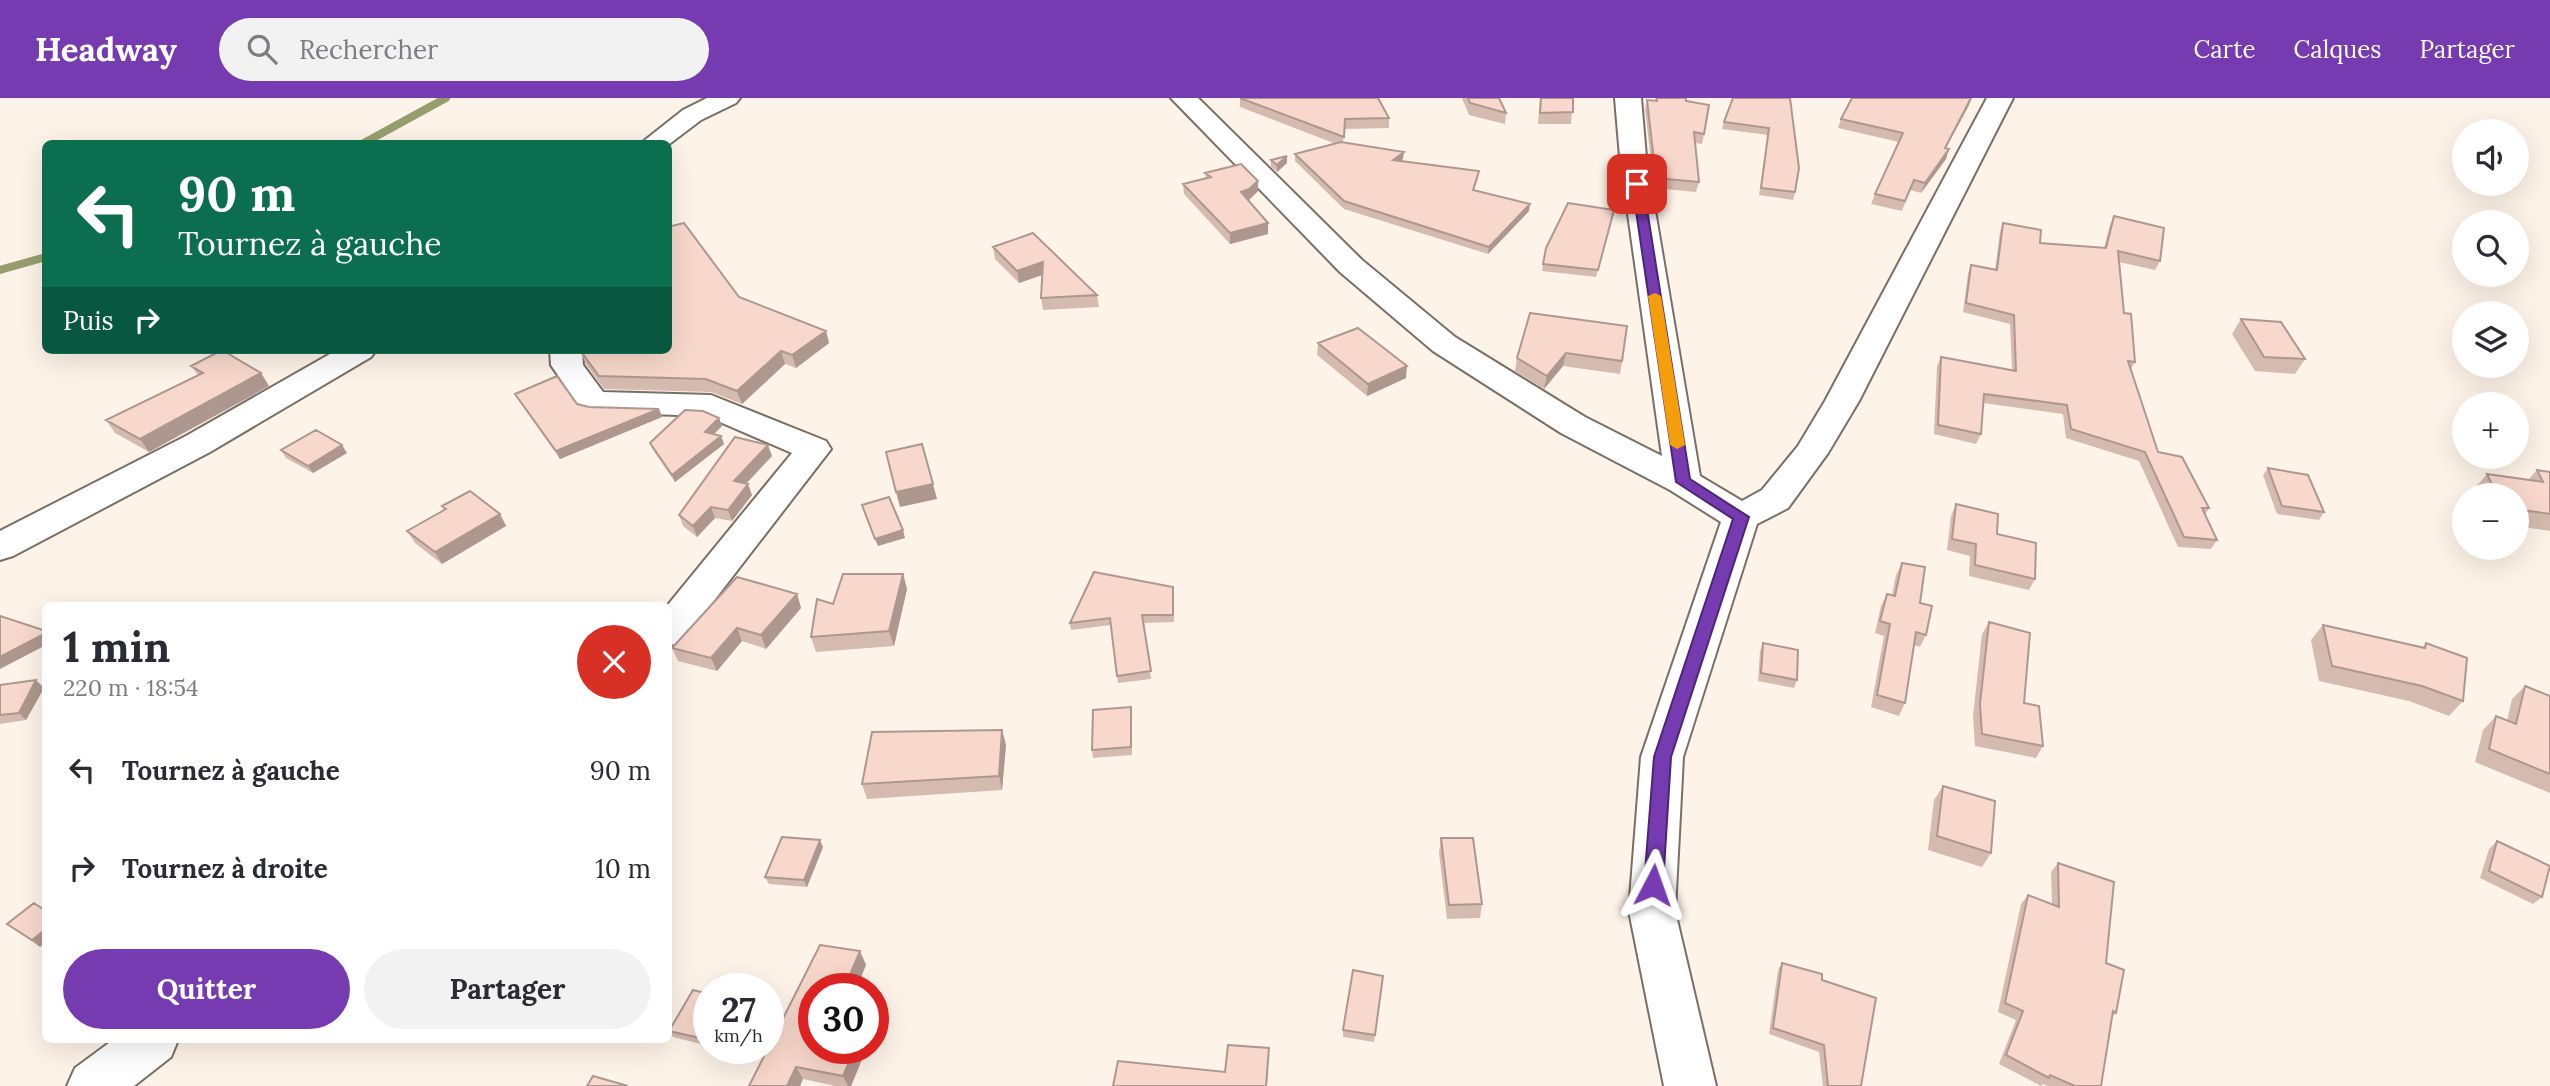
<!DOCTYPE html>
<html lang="fr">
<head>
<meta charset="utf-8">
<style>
  body { margin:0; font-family:Lora,serif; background:#f2f2f3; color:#2b2b33; height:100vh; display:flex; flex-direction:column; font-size:26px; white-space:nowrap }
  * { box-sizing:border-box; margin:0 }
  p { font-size:23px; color:#7c7c81 }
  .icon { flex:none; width:38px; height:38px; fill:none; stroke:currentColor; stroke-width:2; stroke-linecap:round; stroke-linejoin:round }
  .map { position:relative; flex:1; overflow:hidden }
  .side { position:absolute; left:42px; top:504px; width:630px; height:441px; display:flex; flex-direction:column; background:#fff; border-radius:10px; box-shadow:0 7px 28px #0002 }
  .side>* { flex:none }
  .hud { position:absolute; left:42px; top:42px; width:630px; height:214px; border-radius:10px; box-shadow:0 7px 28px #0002; background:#0b6e4f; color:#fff; overflow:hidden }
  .controls { position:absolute; left:2452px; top:21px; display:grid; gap:14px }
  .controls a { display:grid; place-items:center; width:77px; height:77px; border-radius:50%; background:#fff; box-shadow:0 7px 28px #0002; font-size:35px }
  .speed { position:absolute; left:693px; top:875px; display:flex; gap:14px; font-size:35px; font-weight:700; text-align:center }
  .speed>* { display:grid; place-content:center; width:91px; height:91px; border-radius:50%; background:#fff; box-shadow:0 7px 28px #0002; line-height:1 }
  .speed small { font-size:18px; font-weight:400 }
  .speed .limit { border:10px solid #d22; background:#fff; color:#111 }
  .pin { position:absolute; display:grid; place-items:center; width:60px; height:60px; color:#fff; margin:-30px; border-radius:14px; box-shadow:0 4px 10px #0006 }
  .me { position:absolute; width:77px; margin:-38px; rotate:4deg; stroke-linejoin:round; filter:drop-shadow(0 0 5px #0008) }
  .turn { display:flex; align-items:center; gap:24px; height:147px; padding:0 21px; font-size:32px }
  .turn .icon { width:91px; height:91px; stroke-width:2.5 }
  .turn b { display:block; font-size:49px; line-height:60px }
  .then { display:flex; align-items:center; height:66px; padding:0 21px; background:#0003; gap:14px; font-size:26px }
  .round { display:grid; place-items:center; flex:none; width:74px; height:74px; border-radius:37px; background:#f2f2f3 }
  .headline { display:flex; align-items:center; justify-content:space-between; height:119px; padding:0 21px }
  h1 { font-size:42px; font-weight:700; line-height:52px }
  .button { display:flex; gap:14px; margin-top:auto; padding:14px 21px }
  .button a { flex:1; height:80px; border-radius:42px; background:#763bb1; color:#fff; font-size:28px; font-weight:700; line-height:80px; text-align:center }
  .button a+a { background:#f2f2f3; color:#2b2b33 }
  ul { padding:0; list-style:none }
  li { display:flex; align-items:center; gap:21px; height:98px; padding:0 21px }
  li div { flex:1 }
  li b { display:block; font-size:26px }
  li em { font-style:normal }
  header { display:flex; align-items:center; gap:42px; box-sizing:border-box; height:98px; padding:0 35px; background:#763bb1; color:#fff }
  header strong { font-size:33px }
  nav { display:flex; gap:38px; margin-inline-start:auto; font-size:24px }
  .search { width:490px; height:63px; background:#f2f2f3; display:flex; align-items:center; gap:18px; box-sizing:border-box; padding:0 24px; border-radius:38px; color:#7c7c81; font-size:26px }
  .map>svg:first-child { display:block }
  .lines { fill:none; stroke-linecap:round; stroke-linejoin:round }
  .stream { stroke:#979e6e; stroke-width:8 }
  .minor-casing { stroke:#796f66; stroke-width:4 }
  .minor { fill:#fff; fill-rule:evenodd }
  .wall { fill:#d5baaf }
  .shaded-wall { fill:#ae978f }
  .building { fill:#f8d8cc; stroke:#ae978f; stroke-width:2 }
  .route { fill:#763bb1; stroke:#4d2673; stroke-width:2 }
  .slow { fill:#f59e0b }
</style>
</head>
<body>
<header>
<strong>Headway</strong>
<div class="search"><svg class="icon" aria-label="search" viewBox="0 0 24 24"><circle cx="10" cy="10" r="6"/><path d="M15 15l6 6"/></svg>Rechercher</div>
<nav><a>Carte</a><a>Calques</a><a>Partager</a></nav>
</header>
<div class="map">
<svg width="2550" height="988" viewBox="0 0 2550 988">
  <rect width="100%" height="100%" fill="#fef3e8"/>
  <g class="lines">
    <path class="stream" d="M362 46 446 0
      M0 172 46 159"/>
    <defs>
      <path id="minor" d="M707 0H740L736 5 701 22 668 47 640 46 683 12Z
        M1171 0H1198L1362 162 1455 239 1585 319 1662 358 1620 59 1615 0H1641L1646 59 1700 378 1742 403 1762 392 1798 348 1825 303 1987 0H2013L1859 303 1828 355 1788 410 1757 426 1683 659 1675 813 1716 988H1664L1629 813 1641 659 1721 424 1670 392 1561 335 1433 253 1340 174Z
        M337 252H376L371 259 210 354 13 458 0 462V433L186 338Z
        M550 252H582L583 267 603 294 711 297 826 343 831 351 682 544 668 548 667 508 792 355 706 318 593 314 581 311 551 267Z
        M113 942H178L171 959 134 988H67L75 970Z"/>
    </defs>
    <use href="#minor" class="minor-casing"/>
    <use href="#minor" class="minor"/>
  </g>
  <path class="wall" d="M1240 0 1389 20V30L1344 31 1343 45 1403 61 1400 63 1478 81 1474 92 1529 113 1488 156 1344 111 1295 63V56L1336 46 1240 9Z
    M1462 0H1499L1506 15 1505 26 1469 17Z
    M1540 0H1573L1571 26H1538Z
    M1655 0H1686V3L1704 36 1702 46 1695 45 1699 84 1696 94 1654 90 1645 11 1647 2 1655 3Z
    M1790 0 1795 94 1793 102 1759 97 1768 37 1722 31 1724 24Z
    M1969 7 1946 50V61L1921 95 1910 92 1902 113 1871 106 1875 96 1899 44 1838 30 1841 21Z
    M1287 58V65L1277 74 1271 69V62Z
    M1205 75 1258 83V93L1248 102 1268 136 1230 146 1184 96 1183 86 1206 80Z
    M1614 112 1596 179 1542 173 1546 150Z
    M2114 118 2160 163 2155 172 2119 164 2124 215 2135 264 2131 271 2158 354 2209 410 2205 417 2217 442 2211 451 2178 449 2139 363 2066 340 2063 316 1983 305 1981 336 1976 346 1934 336 1937 268 1941 259 2012 272 2010 226 1963 214 1968 176 1971 167 1995 172 2000 134 2003 125 2040 145 2104 150 2110 127Z
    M993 149 1097 197 1099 209 1043 212 1041 200 1042 177 1019 185 995 161Z
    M739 199 826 233 829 245 796 270 785 266 742 306 711 294 604 291 586 266 580 253Z
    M1530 215 1622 263 1620 276 1563 268 1544 291 1515 273 1517 260Z
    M2241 221 2305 261 2295 276 2255 273 2232 236Z
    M1318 245 1406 280 1367 298 1317 257Z
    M438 252H475L474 253Z
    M191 268 261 275 269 288 149 354 115 335 106 322 198 277Z
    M515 296 589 309 659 311 662 319 560 361 519 303Z
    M719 320 722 328 714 336 721 338 724 346 675 384 653 352 650 345Z
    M281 352 347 355 313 375 286 360Z
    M772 358 746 386 752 397 732 423 715 420 697 439 683 428 679 417Z
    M2268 370 2324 414 2319 422 2277 416 2263 377Z
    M2537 372 2550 374V433L2516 428V397H2477L2474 391 2487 376 2528 382Z
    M1956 406 1997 436 2035 481 2029 492 1969 478 1970 458 1947 452 1951 418Z
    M442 408 500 416 506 428 442 466 415 445 407 433 444 412Z
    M1902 465 1920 505 1926 537 1920 549 1914 547 1905 605 1899 618 1871 609 1884 538 1875 535 1881 508 1887 496 1892 497 1896 477Z
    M903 476 907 491 894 548 816 554 811 539Z
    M797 496 801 510 766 551 742 543 717 573 678 563 672 550Z
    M1174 497V524L1144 525 1151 581 1118 585 1111 527 1071 532 1070 525Z
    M1989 524 2043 648 2036 660 1975 648 1973 618 1982 536Z
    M2323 527 2422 550 2426 545 2463 603 2449 618 2409 603 2319 583 2311 542Z
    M1763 545 1797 582 1794 590 1758 583 1760 553Z
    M0 587 44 590 26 622 0 626Z
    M2525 588 2550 598V695L2475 664 2483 632 2496 618 2507 623 2512 601Z
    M1131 609 1132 657 1093 660 1092 652Z
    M1002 632 1006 647 1002 692 867 701 862 686Z
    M1943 688 1991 755 1982 769 1928 752 1934 702Z
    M1441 740 1482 806 1480 820 1447 821 1439 755Z
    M2497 743 2542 799 2533 806 2480 780 2489 751Z
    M823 749 807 789 769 786 765 779Z
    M2058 765 2106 865 2116 915 2112 919 2101 988H2048L2043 986 2041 988 1999 966 2016 922 1998 914 2021 806 2028 797 2052 806 2051 774Z
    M34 805 40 849 7 826Z
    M820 847 860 853 866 867 856 891H814V950H864L865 954 851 988H835L803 981 800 988H749Z
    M1782 865 1822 882 1861 988H1823L1819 954 1769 936 1778 872Z
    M1383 878 1374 944 1343 939V932Z
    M709 896V948L673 939 669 933Z"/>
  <path class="shaded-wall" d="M1971 0 1969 7 1941 59 1945 50Z
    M1949 51 1946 61 1921 95 1925 85Z
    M1404 54 1403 61 1392 69 1393 62Z
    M1287 58V65L1277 74V67Z
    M1258 83V93L1249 102 1241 105V94Z
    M1530 106 1529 113 1488 156 1489 149Z
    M1268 125V136L1230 146V135Z
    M1043 164 1045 176 1019 185 1017 173Z
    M826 233 829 245 796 270 792 257Z
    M781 253 785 266 742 306 737 293Z
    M1566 255 1563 268 1544 291 1547 278Z
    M1407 268 1406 280 1367 298 1368 286Z
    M261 275 269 288 149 354 140 341Z
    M659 311 662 319 560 361 556 353Z
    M719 320 722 328 708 342 705 334Z
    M721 338 724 346 675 384 672 377Z
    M342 347 347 355 313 375 308 368Z
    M768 347 772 358 738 394 734 383Z
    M748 386 752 397 732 423 728 412Z
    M933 386 937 401 900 409 896 394Z
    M711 409 715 420 697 439 693 428Z
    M500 416 506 428 442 466 435 454Z
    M903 432 905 440 878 448 875 441Z
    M903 476 907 491 894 548 889 533Z
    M797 496 801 510 766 551 761 537Z
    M737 530 742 543 717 573 711 560Z
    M46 535V547L0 571V559Z
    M36 582 44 590 26 622 19 615Z
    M1002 632 1006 647 1002 692 999 678Z
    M820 742 823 749 807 789 804 782Z
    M46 831V845L40 849 32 842Z
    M860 853 866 867 856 891H844Z
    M855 950H864L865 954 851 988H848L843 978Z
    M1269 950 1267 988H1266Z
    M796 969 803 981 800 988H787Z"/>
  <path class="building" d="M1240 0H1378L1389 20 1345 21 1344 39Z
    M1468 0H1499L1506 15 1470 5Z
    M1541 0H1573V14L1540 15Z
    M1657 0H1686V3L1709 7 1704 36 1694 34 1699 84 1656 80 1647 2 1657 3Z
    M1733 0H1790L1799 70 1795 94 1761 90 1769 30 1724 24Z
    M1852 0H1971L1945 50 1949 51 1925 85 1914 82 1905 103 1875 96 1903 35 1841 21Z
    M1341 44 1404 54 1393 62 1479 73 1473 92 1530 106 1489 149 1344 103 1295 56Z
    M1287 58 1277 67 1271 62Z
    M1241 66 1258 83 1249 91 1241 94 1268 125 1230 135 1183 86 1211 79 1205 75Z
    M1568 105 1614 112 1598 172 1543 166 1546 150Z
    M2114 118 2164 130 2160 163 2118 153 2124 215 2131 216 2135 264 2128 263 2158 354 2182 359 2209 410H2202L2217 442 2184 439 2145 354 2071 331 2067 307 1984 296 1981 336 1938 327 1941 259 2016 273 2014 217 1966 205 1971 167 1997 172 2003 125 2041 132 2040 145 2106 150Z
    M684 125 739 199 826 233 792 257 781 253 737 293 706 281 599 278 580 252H668V129Z
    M1033 135 1097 197 1041 200 1043 164 1017 173 993 149Z
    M1530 215 1627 228 1622 263 1566 255 1547 278 1517 260Z
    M2241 221 2281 224 2305 261 2264 259Z
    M1358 230 1407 268 1368 286 1318 245Z
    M222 252 261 275 140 341 106 322 203 275 191 268Z
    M557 278 577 306 589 309 659 311 556 353 515 296Z
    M685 312 703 313 719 320 705 334 721 338 672 377 650 345Z
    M316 332 342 347 308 368 281 352Z
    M735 339 768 347 734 383 748 386 728 412 711 409 693 428 679 417Z
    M922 346 933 386 896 394 886 354Z
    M2268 370 2308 377 2324 414 2282 408Z
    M2537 372 2550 374V416L2516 411V397H2497L2487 376 2543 384Z
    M470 393 500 416 435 454 407 433 446 411 442 408Z
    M889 399 903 432 875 441 862 407Z
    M1956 406 1998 416 1997 436 2036 445 2035 481 1975 467 1976 446 1952 441Z
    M1902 465 1925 469 1920 505 1932 508 1926 537 1916 534 1905 605 1877 597 1890 526 1880 523 1887 496 1895 498Z
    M1094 474 1173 489V517H1142L1151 573 1117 578 1110 520 1070 525Z
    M843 476H903L889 533 811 539 817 501 833 506Z
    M737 479 797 496 761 537 737 530 711 560 672 550Z
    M0 518 46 533V535L0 559Z
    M1989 524 2030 535 2024 605 2039 608 2043 648 1982 636 1980 606Z
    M2323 527 2425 550 2426 545 2467 560 2463 603 2422 588 2332 568Z
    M1763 545 1798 552 1797 582 1761 575Z
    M36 582 19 615 0 617V587Z
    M2525 588 2550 598V676L2489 651 2496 618 2516 626Z
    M1131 609V649L1092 652 1093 612Z
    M1002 632 999 678 862 686 872 634Z
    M1943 688 1995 703 1991 755 1937 738Z
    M782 739 820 742 804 782 765 779Z
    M1441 740H1473L1482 806 1449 807Z
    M2497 743 2550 768 2542 799 2489 773Z
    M2058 765 2114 784 2106 865 2124 872 2116 915 2113 913 2101 988H2075L2050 977 2049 980 2006 957 2023 913 2005 905 2028 797 2059 809Z
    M34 805 46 813V831L32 842 7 826Z
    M820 847 860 853 844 891H814V950H855L843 978 796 969 787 988H749Z
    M1782 865 1822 876V882L1876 900 1861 988H1828L1824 947 1773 930Z
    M1353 872 1383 878 1375 937 1343 932Z
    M693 892 709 896V942L669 933Z
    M1228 947 1269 950 1266 988H1113L1118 963 1225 974Z
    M593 978 628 988H587Z"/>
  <path class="route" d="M1637 83 1643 86 1690 381 1749 419 1671 659 1663 787 1660 793 1653 796 1647 793 1644 787 1654 659 1733 421 1676 384 1632 86Z"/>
  <path class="slow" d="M1655 195 1661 198 1685 347 1677 351 1670 347 1648 198Z"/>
</svg>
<div class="controls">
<a><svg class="icon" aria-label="sound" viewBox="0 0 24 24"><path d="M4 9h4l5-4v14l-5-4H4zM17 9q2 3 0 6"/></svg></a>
<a><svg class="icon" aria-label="search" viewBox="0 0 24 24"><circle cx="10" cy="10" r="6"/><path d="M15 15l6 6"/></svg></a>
<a><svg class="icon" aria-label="layers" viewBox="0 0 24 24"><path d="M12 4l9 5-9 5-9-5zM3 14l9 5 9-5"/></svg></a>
<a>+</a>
<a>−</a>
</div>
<div class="speed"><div>27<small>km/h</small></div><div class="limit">30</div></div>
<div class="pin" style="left:1637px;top:86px;background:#d93025"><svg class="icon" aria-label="arrive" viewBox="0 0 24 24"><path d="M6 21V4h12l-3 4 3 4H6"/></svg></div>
<svg class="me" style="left:1653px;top:787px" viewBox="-20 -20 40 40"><path d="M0-17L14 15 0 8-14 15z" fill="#763bb1" stroke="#fff" stroke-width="4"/></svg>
<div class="hud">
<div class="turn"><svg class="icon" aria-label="left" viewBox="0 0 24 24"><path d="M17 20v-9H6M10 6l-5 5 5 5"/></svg><div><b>90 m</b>Tournez à gauche</div></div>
<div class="then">Puis<svg class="icon" aria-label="right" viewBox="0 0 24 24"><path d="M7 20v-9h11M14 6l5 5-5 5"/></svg></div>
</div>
<section class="side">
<div class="headline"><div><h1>1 min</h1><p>220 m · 18:54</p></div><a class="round" style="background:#d93025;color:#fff"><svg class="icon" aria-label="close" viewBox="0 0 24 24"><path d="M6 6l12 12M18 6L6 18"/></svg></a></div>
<ul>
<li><svg class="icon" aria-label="left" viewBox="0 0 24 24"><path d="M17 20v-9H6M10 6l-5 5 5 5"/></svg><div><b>Tournez à gauche</b></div><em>90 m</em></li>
<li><svg class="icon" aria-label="right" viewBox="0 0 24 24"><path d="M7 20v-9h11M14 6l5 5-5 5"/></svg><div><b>Tournez à droite</b></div><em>10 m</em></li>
</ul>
<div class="button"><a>Quitter</a><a>Partager</a></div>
</section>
</div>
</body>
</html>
